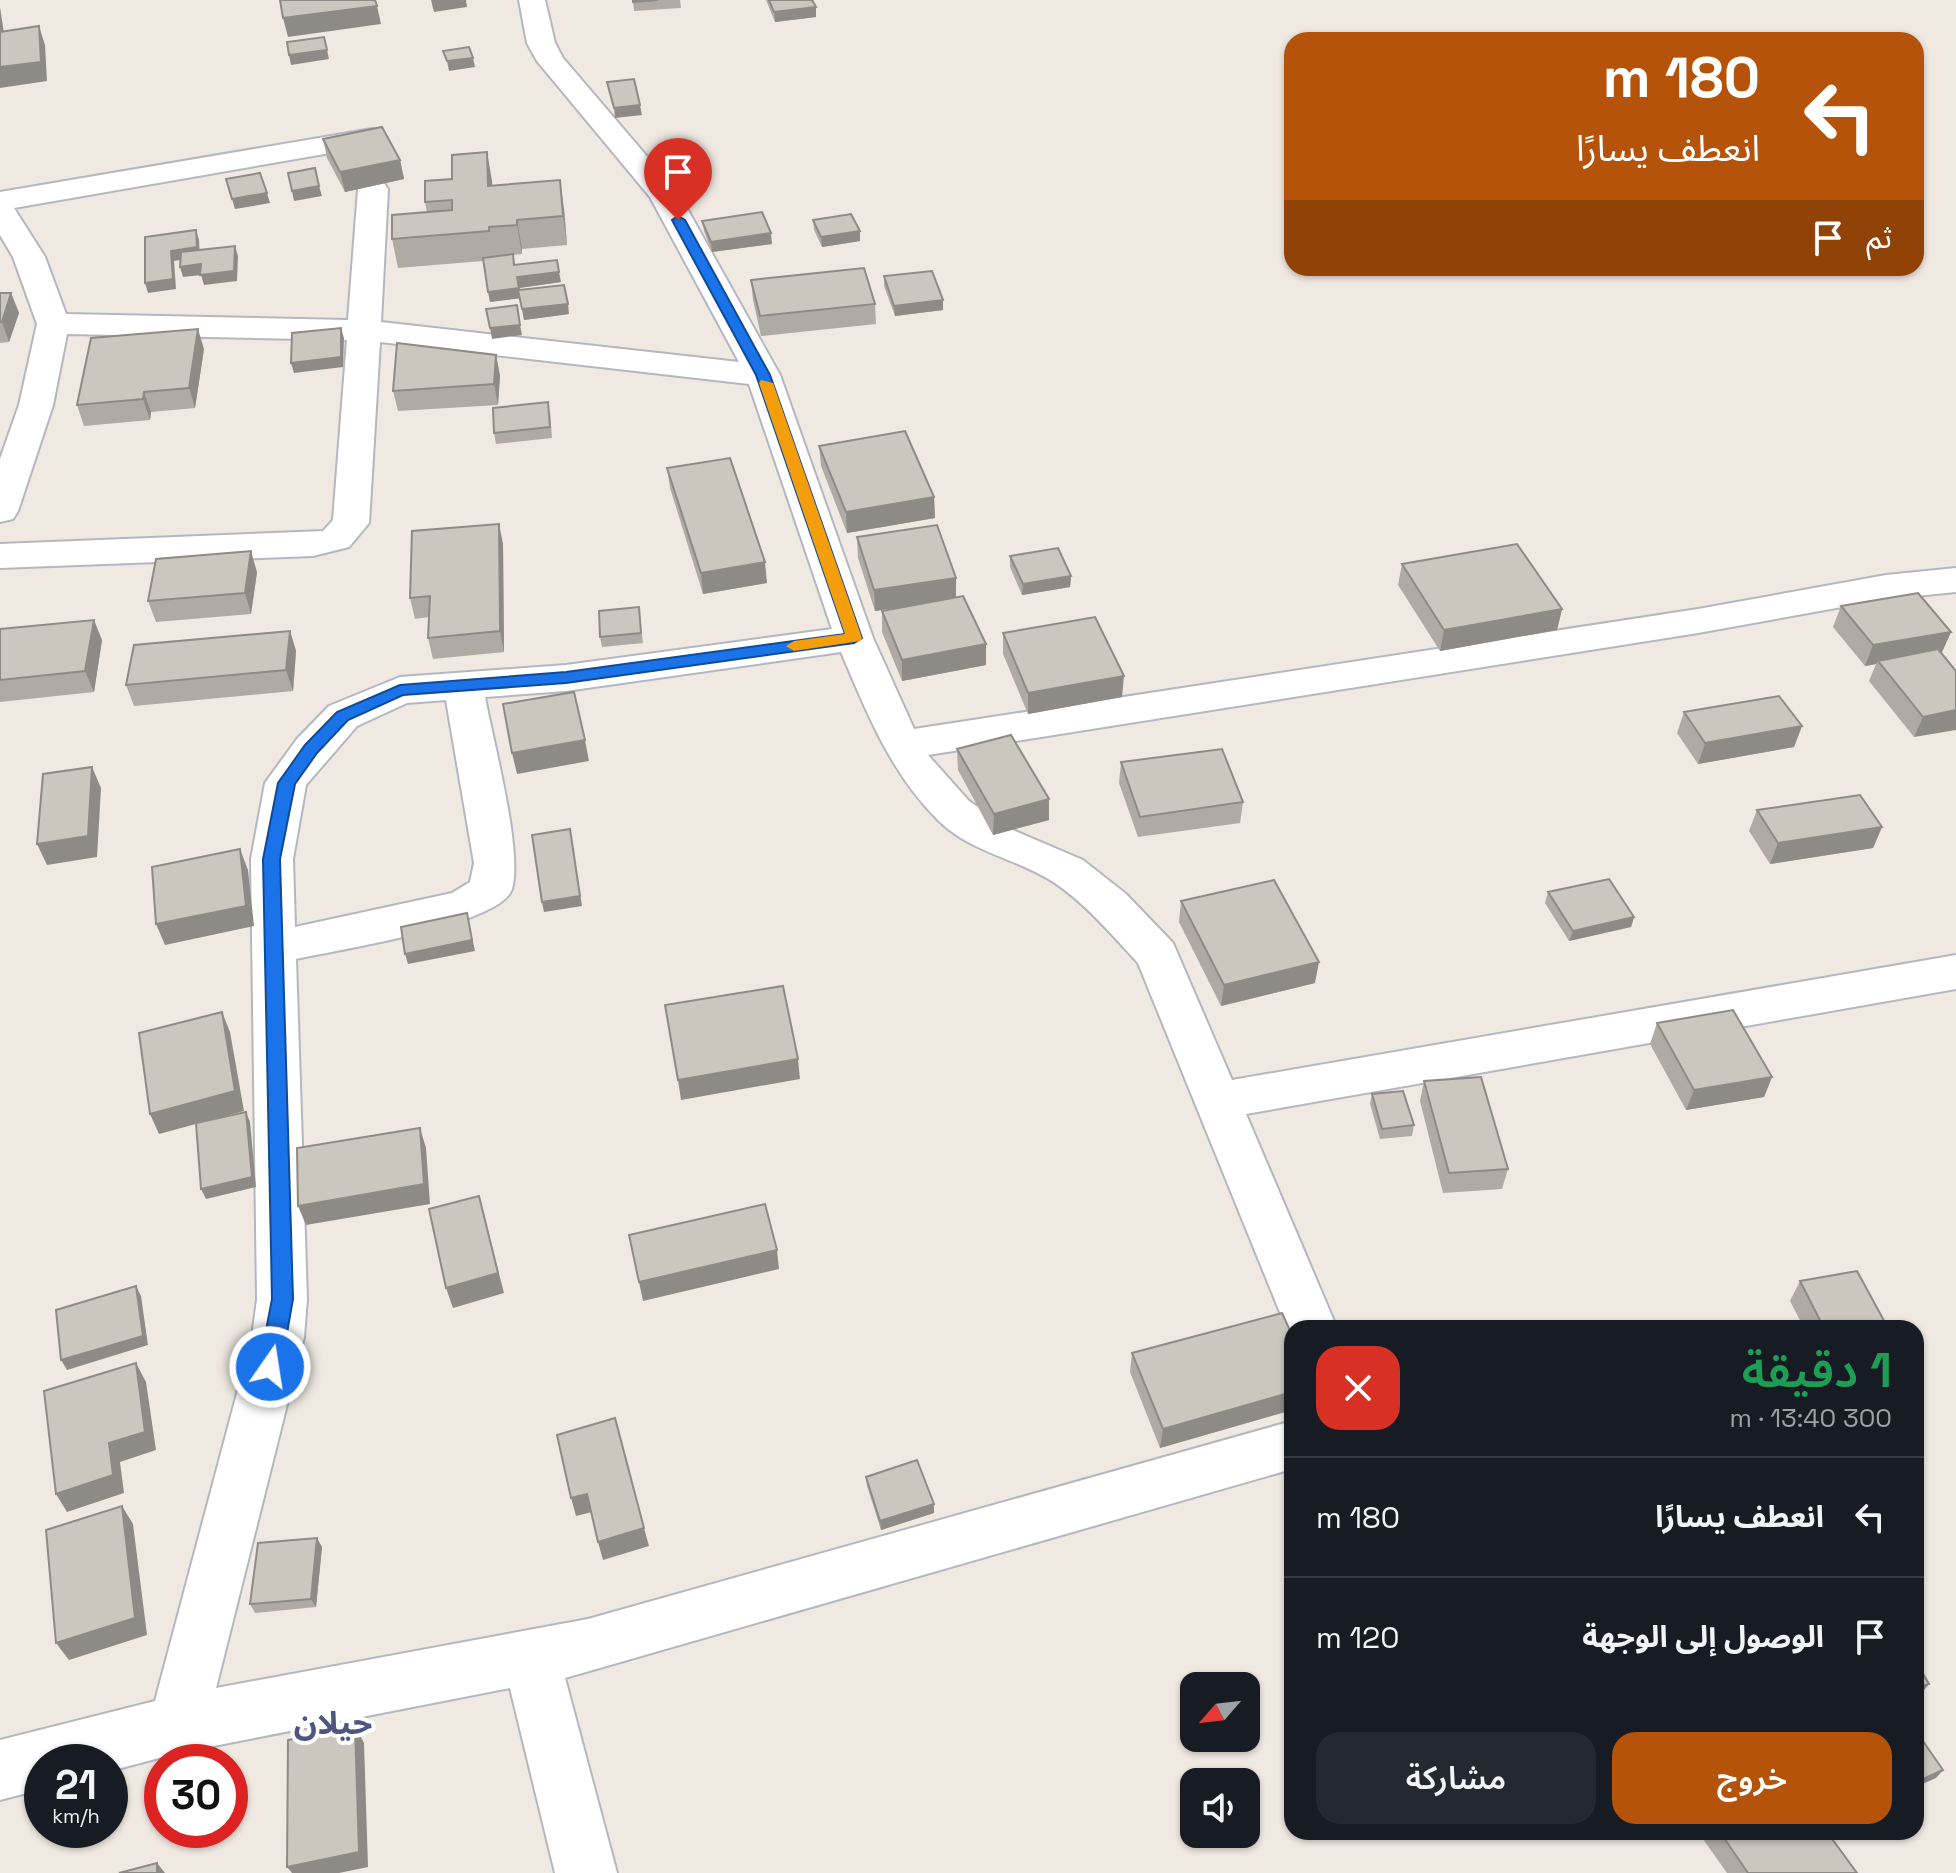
<!DOCTYPE html>
<html lang="ar">
<head>
<meta charset="utf-8">
<style>
  body { margin:0; font-family:"Space Grotesk","Noto Sans Arabic",sans-serif; background:#242831; color:#f1f3f6; direction:rtl; height:100vh; display:flex; flex-direction:column; font-size:30px; white-space:nowrap }
  * { box-sizing:border-box; margin:0 }
  p { font-size:26px; color:#9ea1a6 }
  .icon { flex:none; width:44px; height:44px; fill:none; stroke:currentColor; stroke-width:2; stroke-linecap:round; stroke-linejoin:round }
  .map { position:relative; flex:1; overflow:hidden; direction:ltr }
  .side { position:absolute; left:1284px; top:1320px; width:640px; height:520px; display:flex; flex-direction:column; background:#171b24; border-radius:24px; box-shadow:0 2px 6px #0004; direction:rtl }
  .side>* { flex:none }
  .top-card { position:absolute; left:1284px; top:32px; width:640px; height:244px; border-radius:24px; box-shadow:0 2px 6px #0004; direction:rtl; background:#b45309; color:#fff; overflow:hidden }
  .needle { width:52px; rotate:242deg }
  .fabs { position:absolute; left:1180px; top:1672px; display:grid; gap:16px }
  .fabs a { display:grid; place-items:center; width:80px; height:80px; border-radius:16px; background:#171b24; box-shadow:0 2px 6px #0004; font-size:40px }
  .speed { position:absolute; left:24px; top:1744px; display:flex; gap:16px; font-size:40px; font-weight:700; text-align:center }
  .speed>* { display:grid; place-content:center; width:104px; height:104px; border-radius:50%; background:#171b24; box-shadow:0 2px 6px #0004; line-height:1 }
  .speed small { font-size:20px; font-weight:400 }
  .speed .limit { border:12px solid #d22; background:#fff; color:#111 }
  .pin { position:absolute; display:grid; place-items:center; width:68px; height:68px; color:#fff; margin:-82px -34px; border-radius:50% 50% 50% 0; rotate:-45deg; box-shadow:0 0 8px #0007 }
  .pin .icon { rotate:45deg }
  .me { position:absolute; width:88px; margin:-44px; rotate:13deg; stroke-linejoin:round; filter:drop-shadow(0 0 6px #0008) }
  .turn { display:flex; align-items:center; gap:28px; height:168px; padding:0 32px; font-size:36px }
  .turn .icon { width:104px; height:104px; stroke-width:2.5 }
  .turn b { display:block; font-size:56px; line-height:68px }
  .then { display:flex; align-items:center; height:76px; padding:0 32px; background:#0003; gap:16px; font-size:30px }
  .round { display:grid; place-items:center; flex:none; width:84px; height:84px; border-radius:24px; background:#242831 }
  .head { display:flex; align-items:center; justify-content:space-between; height:136px; padding:0 32px }
  h1 { font-size:48px; font-weight:600; line-height:60px; color:#1e9e55 }
  .primary-button { display:flex; gap:16px; margin-top:auto; padding:16px 32px }
  .primary-button a { flex:1; height:92px; border-radius:24px; background:#b45309; color:#fff; font-size:32px; font-weight:600; line-height:92px; text-align:center }
  .primary-button a+a { background:#242831; color:#f1f3f6 }
  ul { padding:0; list-style:none }
  li { display:flex; align-items:center; gap:24px; height:120px; padding:0 32px; border-top:2px solid #363941 }
  li div { flex:1 }
  li b { display:block; font-size:30px }
  li em { font-style:normal }
  .map>svg:first-child { display:block }
  .lines { fill:none; stroke-linecap:round; stroke-linejoin:round }
  .minor-casing { stroke:#b4b7c1; stroke-width:4 }
  .minor { fill:#fff; fill-rule:evenodd }
  .wall { fill:#afaba4 }
  .shaded-wall { fill:#8e8b86 }
  .building { fill:#cbc7bf; stroke:#8e8b86; stroke-width:2 }
  .route { fill:#1a73e8; stroke:#114b97; stroke-width:2 }
  .slow { fill:#f59e0b }
  .labels { text-anchor:middle; stroke-width:8; stroke-linejoin:round; paint-order:stroke }
  .near-quarter-label { font-size:32px; font-weight:bold; fill:#4d5680; stroke:#fff }
</style>
</head>
<body>
<div class="map">
<svg width="1956" height="1873" viewBox="0 0 1956 1873">
  <rect width="100%" height="100%" fill="#efe9e1"/>
  <g class="lines">
    <defs>
      <path id="minor" d="M519 0H545L555 43 563 58 679 194 780 375 873 638 914 729 1698 609 1886 575 1956 568V592L1886 599 1698 633 928 755 969 801 1008 828 1083 860 1126 894 1173 943 1232 1080 1956 955V989L1246 1114 1337 1328H1292V1342L1138 963C1112 935 1087 905 1055 883 1017 858 971 853 938 820 890 772 867 713 841 652L566 691 485 697C493 741 523 852 512 889 501 925 336 950 296 959L307 1299 304 1337 216 1688 588 1619 1292 1421V1469L565 1678 617 1873H555L510 1688 178 1753 110 1771V1762H42V1789L0 1800V1740L155 1701 252 1337 257 1299 251 859 265 783 297 739 329 706 400 677 566 665 832 629 749 384 380 342 369 523 349 547 313 556 0 568V544L323 531 333 520 347 340 67 334 53 405 18 511 13 519 0 522V459L19 405 37 324 13 257 0 235V192L372 129 382 132 387 138 382 144 14 208 45 257 66 314 348 320 358 189 362 183H384L388 189 381 322 739 362 650 197 537 61 527 43ZM446 700 474 863 470 882 452 893 295 927 293 859 306 785 357 726 407 703Z"/>
    </defs>
    <use href="#minor" class="minor-casing"/>
    <use href="#minor" class="minor"/>
  </g>
  <path class="wall" d="M633 0H680L681 8 634 11Z
    M766 0H812L816 17 775 22Z
    M323 139 400 160 404 179 345 192 327 158Z
    M492 181V186L564 209 567 245 522 249V254L513 255 515 265 561 282 519 288 520 290 569 314 524 320 520 298 490 302 483 261 398 268 392 239 427 213 425 202Z
    M813 220 860 231V241L822 247 814 230Z
    M702 221 772 244 712 252 704 231Z
    M884 276 943 310 895 316 884 286Z
    M751 280 875 304 876 324 761 336 753 300Z
    M0 293H11L19 313 9 342 0 343Z
    M204 349 195 408 151 412 150 420 84 426 77 405Z
    M496 355 500 376 498 405 398 411 393 391Z
    M550 412 552 438 496 444 494 433Z
    M819 446 934 497 935 518 847 533 821 466Z
    M667 468 767 583 703 594 670 488Z
    M857 537 956 597 986 665 902 681 882 632V611L911 605 875 611 858 558Z
    M503 544 504 652 433 659 428 638 429 617 415 619 410 598Z
    M1010 556 1071 576 1070 587 1022 595 1010 567Z
    M1402 564 1562 609 1557 630 1440 651 1398 585Z
    M257 572 251 614 156 622 148 601Z
    M1841 606 1951 632 1942 652 1941 653 1956 671 1914 737 1869 681 1876 664 1865 666 1833 627Z
    M639 607 643 643 602 647 600 637Z
    M0 629 102 640 94 692 0 702Z
    M290 631 296 651 293 691 134 706 126 685Z
    M1003 633 1122 697 1028 714 1003 654Z
    M1684 712 1802 726 1794 747 1698 764 1677 733Z
    M957 749 1049 820 993 835 958 770Z
    M1121 762 1243 802 1240 823 1138 837 1119 783Z
    M1757 810 1882 827 1873 848 1770 864 1749 831Z
    M1548 892 1634 917 1631 927 1569 941 1545 903Z
    M1181 901 1315 983 1221 1006 1179 922Z
    M1657 1023 1772 1077 1764 1097 1686 1110 1650 1044Z
    M1424 1081 1508 1169 1502 1189 1443 1193 1420 1101Z
    M1372 1094 1414 1125 1412 1136 1380 1139 1370 1104Z
    M1800 1281 1888 1328H1804L1790 1301Z
    M1292 1335V1410L1160 1448 1130 1372 1132 1353Z
    M866 1477 934 1504V1513L881 1530 867 1486Z
    M322 1547 316 1607 255 1613 250 1604Z
    M1698 1832H1827L1857 1873H1727Z"/>
  <path class="shaded-wall" d="M431 0H466L467 7 434 12Z
    M377 6 381 24 288 37 283 18Z
    M0 7 5 40 0 41Z
    M816 7V17L775 22 774 12Z
    M39 26 45 45 47 81 0 88V67Z
    M327 50 329 59 291 65 289 55Z
    M473 58 475 67 449 71 447 61Z
    M640 105 642 115 615 118 614 108Z
    M487 152 492 181 494 215 488 186Z
    M400 160 404 179 345 192 340 172Z
    M560 180 564 209 567 245 563 216Z
    M319 186 322 196 294 201 292 191Z
    M267 193 270 203 235 209 232 199Z
    M517 220 522 249V254L517 225Z
    M196 230 199 240 200 257 174 261 176 289 148 293 145 283 171 251Z
    M860 231V241L822 247 821 237Z
    M771 233 772 244 712 252 711 242Z
    M235 246 238 256 237 281 204 285 201 275 183 277 180 267Z
    M559 272 561 282 519 288 517 277Z
    M519 288 521 298 490 302 488 292Z
    M11 293 19 313 9 342 2 322Z
    M943 300V310L895 316 894 306Z
    M568 304 569 314 524 320 522 309Z
    M520 325 522 335 492 339 490 328Z
    M341 328 344 338 343 367 294 373 291 363Z
    M198 329 204 349 195 408 189 388Z
    M496 355 500 376 498 405 494 384Z
    M144 392 151 412 150 420 143 399Z
    M934 497 935 518 847 533 846 512Z
    M499 524 503 544 504 652 500 631Z
    M251 551 257 572 251 614 245 593Z
    M765 562 767 583 703 594 701 573Z
    M1071 576 1070 587 1022 595 1023 584Z
    M956 578V599L875 611 874 590Z
    M1562 609 1557 630 1440 651 1444 630Z
    M94 620 102 640 94 692 85 671Z
    M290 631 296 651 293 691 286 670Z
    M1951 632 1942 652 1880 664 1878 661 1876 664 1865 666 1873 645Z
    M986 644V665L902 681V660Z
    M1124 676 1122 697 1028 714V693Z
    M1956 710V730L1914 737 1923 717Z
    M1802 726 1794 747 1698 764 1705 743Z
    M585 740 589 761 517 774 512 753Z
    M92 767 101 788 97 857 47 865 37 844Z
    M1049 799V820L993 835 994 814Z
    M1882 827 1873 848 1770 864 1778 843Z
    M570 829 582 906 544 912 542 902Z
    M240 849 248 870 254 926 165 945 156 924Z
    M467 913 475 951 408 964 405 954Z
    M1634 917 1631 927 1569 941 1573 931Z
    M1319 962 1315 983 1221 1006 1224 985Z
    M222 1012 230 1032 244 1111 159 1134 150 1114Z
    M798 1059 800 1079 681 1100 678 1080Z
    M1772 1077 1764 1097 1686 1110 1694 1090Z
    M246 1112 250 1122 256 1187 206 1199 201 1189Z
    M420 1128 426 1148 430 1204 306 1225 298 1206Z
    M479 1196 504 1293 453 1308 446 1288Z
    M777 1250 779 1269 643 1301 639 1282Z
    M136 1286 141 1296 148 1345 67 1370 61 1360Z
    M136 1363 146 1382 156 1450 120 1462 124 1493 67 1512 56 1494 109 1443Z
    M1292 1392V1410L1160 1448 1163 1429Z
    M587 1494 592 1512 576 1516 571 1498Z
    M934 1504V1513L881 1530 880 1521Z
    M122 1506 133 1524 147 1635 69 1660 56 1643Z
    M644 1528 649 1546 603 1560 598 1542Z
    M317 1538 322 1547 316 1607 311 1599Z
    M1929 1684 1916 1700V1688Z
    M355 1726 364 1743 368 1867 339 1873H292L287 1867Z
    M1943 1770 1936 1778 1916 1787V1782Z
    M157 1863 165 1873H157Z"/>
  <path class="building" d="M280 0H375L377 6 283 18Z
    M633 0H658L633 2Z
    M769 0H812L816 7 774 12Z
    M39 26 41 62 0 67V32Z
    M324 37 327 50 289 55 287 42Z
    M469 47 473 58 447 61 443 51Z
    M634 79 640 105 614 108 607 82Z
    M382 127 400 160 340 172 323 139Z
    M487 152 488 186 560 180 563 216 517 220V225L489 227V231L392 239V215L452 210V200L425 202V181L452 179V155Z
    M315 168 319 186 292 191 288 173Z
    M260 173 267 193 232 199 226 179Z
    M762 212 771 233 711 242 702 221Z
    M851 214 860 231 821 237 813 220Z
    M196 230 197 247 171 251 173 279 145 283V237Z
    M235 246 234 271 200 275 201 264 180 267 181 252Z
    M513 254 514 265 557 260 559 272 517 277 519 288 488 292 483 258Z
    M864 268 875 304 760 316 751 280Z
    M932 271 943 300 894 306 884 276Z
    M564 285 568 304 522 309 518 290Z
    M0 293H11L2 322H0Z
    M517 305 520 325 490 328 486 309Z
    M341 328V357L291 363 292 333Z
    M198 329 189 388 144 392 143 399 77 405 91 338Z
    M397 343 496 355 494 384 393 391Z
    M548 402 550 427 494 433 493 408Z
    M905 431 934 497 846 512 819 446Z
    M730 458 765 562 701 573 667 468Z
    M499 524 500 631 428 638 430 596 410 598 412 531Z
    M937 525 956 578 874 590 857 537Z
    M1517 544 1562 609 1444 630 1402 564Z
    M1058 548 1071 576 1023 584 1010 556Z
    M251 551 245 593 148 601 156 559Z
    M1918 593 1951 632 1873 645 1841 606Z
    M963 596 986 644 902 660 882 611Z
    M639 607 641 633 600 637 599 611Z
    M1095 617 1124 676 1028 693 1003 633Z
    M94 620 85 671 0 680V629Z
    M290 631 286 670 126 685 134 645Z
    M1938 649 1956 671V710L1923 717 1878 661Z
    M574 692 585 740 512 753 503 704Z
    M1779 696 1802 726 1705 743 1684 712Z
    M1011 735 1049 799 994 814 957 749Z
    M1222 749 1243 802 1140 817 1121 762Z
    M92 767 88 836 37 844 43 774Z
    M1860 795 1882 827 1778 843 1757 810Z
    M570 829 580 896 542 902 532 835Z
    M240 849 246 906 156 924 152 867Z
    M1609 879 1634 917 1573 931 1548 892Z
    M1274 880 1319 962 1224 985 1181 901Z
    M467 913 472 940 405 954 401 927Z
    M783 986 798 1059 678 1080 665 1005Z
    M1733 1010 1772 1077 1694 1090 1657 1023Z
    M222 1012 235 1091 150 1114 139 1033Z
    M1481 1077 1508 1169 1449 1173 1424 1081Z
    M1403 1091 1414 1125 1382 1129 1372 1094Z
    M246 1112 252 1177 201 1189 196 1123Z
    M420 1128 424 1184 298 1206 297 1148Z
    M479 1196 498 1273 446 1288 429 1209Z
    M765 1204 777 1250 639 1282 629 1235Z
    M1857 1271 1888 1328H1824L1800 1281Z
    M136 1286 143 1336 61 1360 56 1310Z
    M1282 1313 1292 1335V1392L1163 1429 1132 1353Z
    M136 1363 145 1432 109 1443 113 1475 56 1494 44 1391Z
    M615 1418 644 1528 598 1542 587 1494 571 1498 557 1435Z
    M917 1460 934 1504 880 1521 866 1477Z
    M122 1506 135 1618 56 1643 46 1530Z
    M317 1538 311 1599 250 1604 258 1543Z
    M1916 1662 1929 1684 1916 1688Z
    M355 1726 359 1852 287 1867 288 1740Z
    M1916 1731 1943 1770 1916 1782Z
    M1720 1832H1827L1857 1873H1748Z
    M157 1863V1873H119Z"/>
  <path class="route" d="M678 216 685 220 770 375 862 638 854 643 566 683 403 695 348 720 317 753 295 784 280 859 293 1299 281 1367 278 1373H262L259 1367 272 1299 263 859 278 783 305 745 337 712 400 685 566 672 845 634 756 375 672 220Z"/>
  <path class="slow" d="M761 380 773 383 862 638 860 641 794 651 786 646 794 641 845 634 759 383Z"/>
  <g class="labels">
    <g class="near-quarter-label">
      <text x="333" y="1734">حيلان</text>
    </g>
  </g>
</svg>
<div class="fabs">
<a><svg class="needle" viewBox="-14 -14 28 28"><path d="M0-13l5 13h-10z" fill="#e53935"/><path d="M0 13l5-13h-10z" fill="#9ea1a6"/></svg></a>
<a><svg class="icon" aria-label="sound" viewBox="0 0 24 24"><path d="M4 9h4l5-4v14l-5-4H4zM17 9q2 3 0 6"/></svg></a>
</div>
<div class="speed"><div>21<small>km/h</small></div><div class="limit">30</div></div>
<div class="pin" style="left:678px;top:220px;background:#d93025"><svg class="icon" aria-label="arrive" viewBox="0 0 24 24"><path d="M6 21V4h12l-3 4 3 4H6"/></svg></div>
<svg class="me" style="left:270px;top:1367px" viewBox="-20 -20 40 40"><circle r="17" fill="#1a73e8" stroke="#fff" stroke-width="3"/><path d="M0-11L8 9 0 5-8 9z" fill="#fff"/></svg>
<div class="top-card">
<div class="turn"><svg class="icon" aria-label="left" viewBox="0 0 24 24"><path d="M17 20v-9H6M10 6l-5 5 5 5"/></svg><div><b>180 m</b>انعطف يسارًا</div></div>
<div class="then">ثم<svg class="icon" aria-label="arrive" viewBox="0 0 24 24"><path d="M6 21V4h12l-3 4 3 4H6"/></svg></div>
</div>
<section class="side">
<div class="head"><div><h1>1 دقيقة</h1><p>300 m · 13:40</p></div><a class="round" style="background:#d93025;color:#fff"><svg class="icon" aria-label="close" viewBox="0 0 24 24"><path d="M6 6l12 12M18 6L6 18"/></svg></a></div>
<ul>
<li><svg class="icon" aria-label="left" viewBox="0 0 24 24"><path d="M17 20v-9H6M10 6l-5 5 5 5"/></svg><div><b>انعطف يسارًا</b></div><em>180 m</em></li>
<li><svg class="icon" aria-label="arrive" viewBox="0 0 24 24"><path d="M6 21V4h12l-3 4 3 4H6"/></svg><div><b>الوصول إلى الوجهة</b></div><em>120 m</em></li>
</ul>
<div class="primary-button"><a>خروج</a><a>مشاركة</a></div>
</section>
</div>
</body>
</html>
